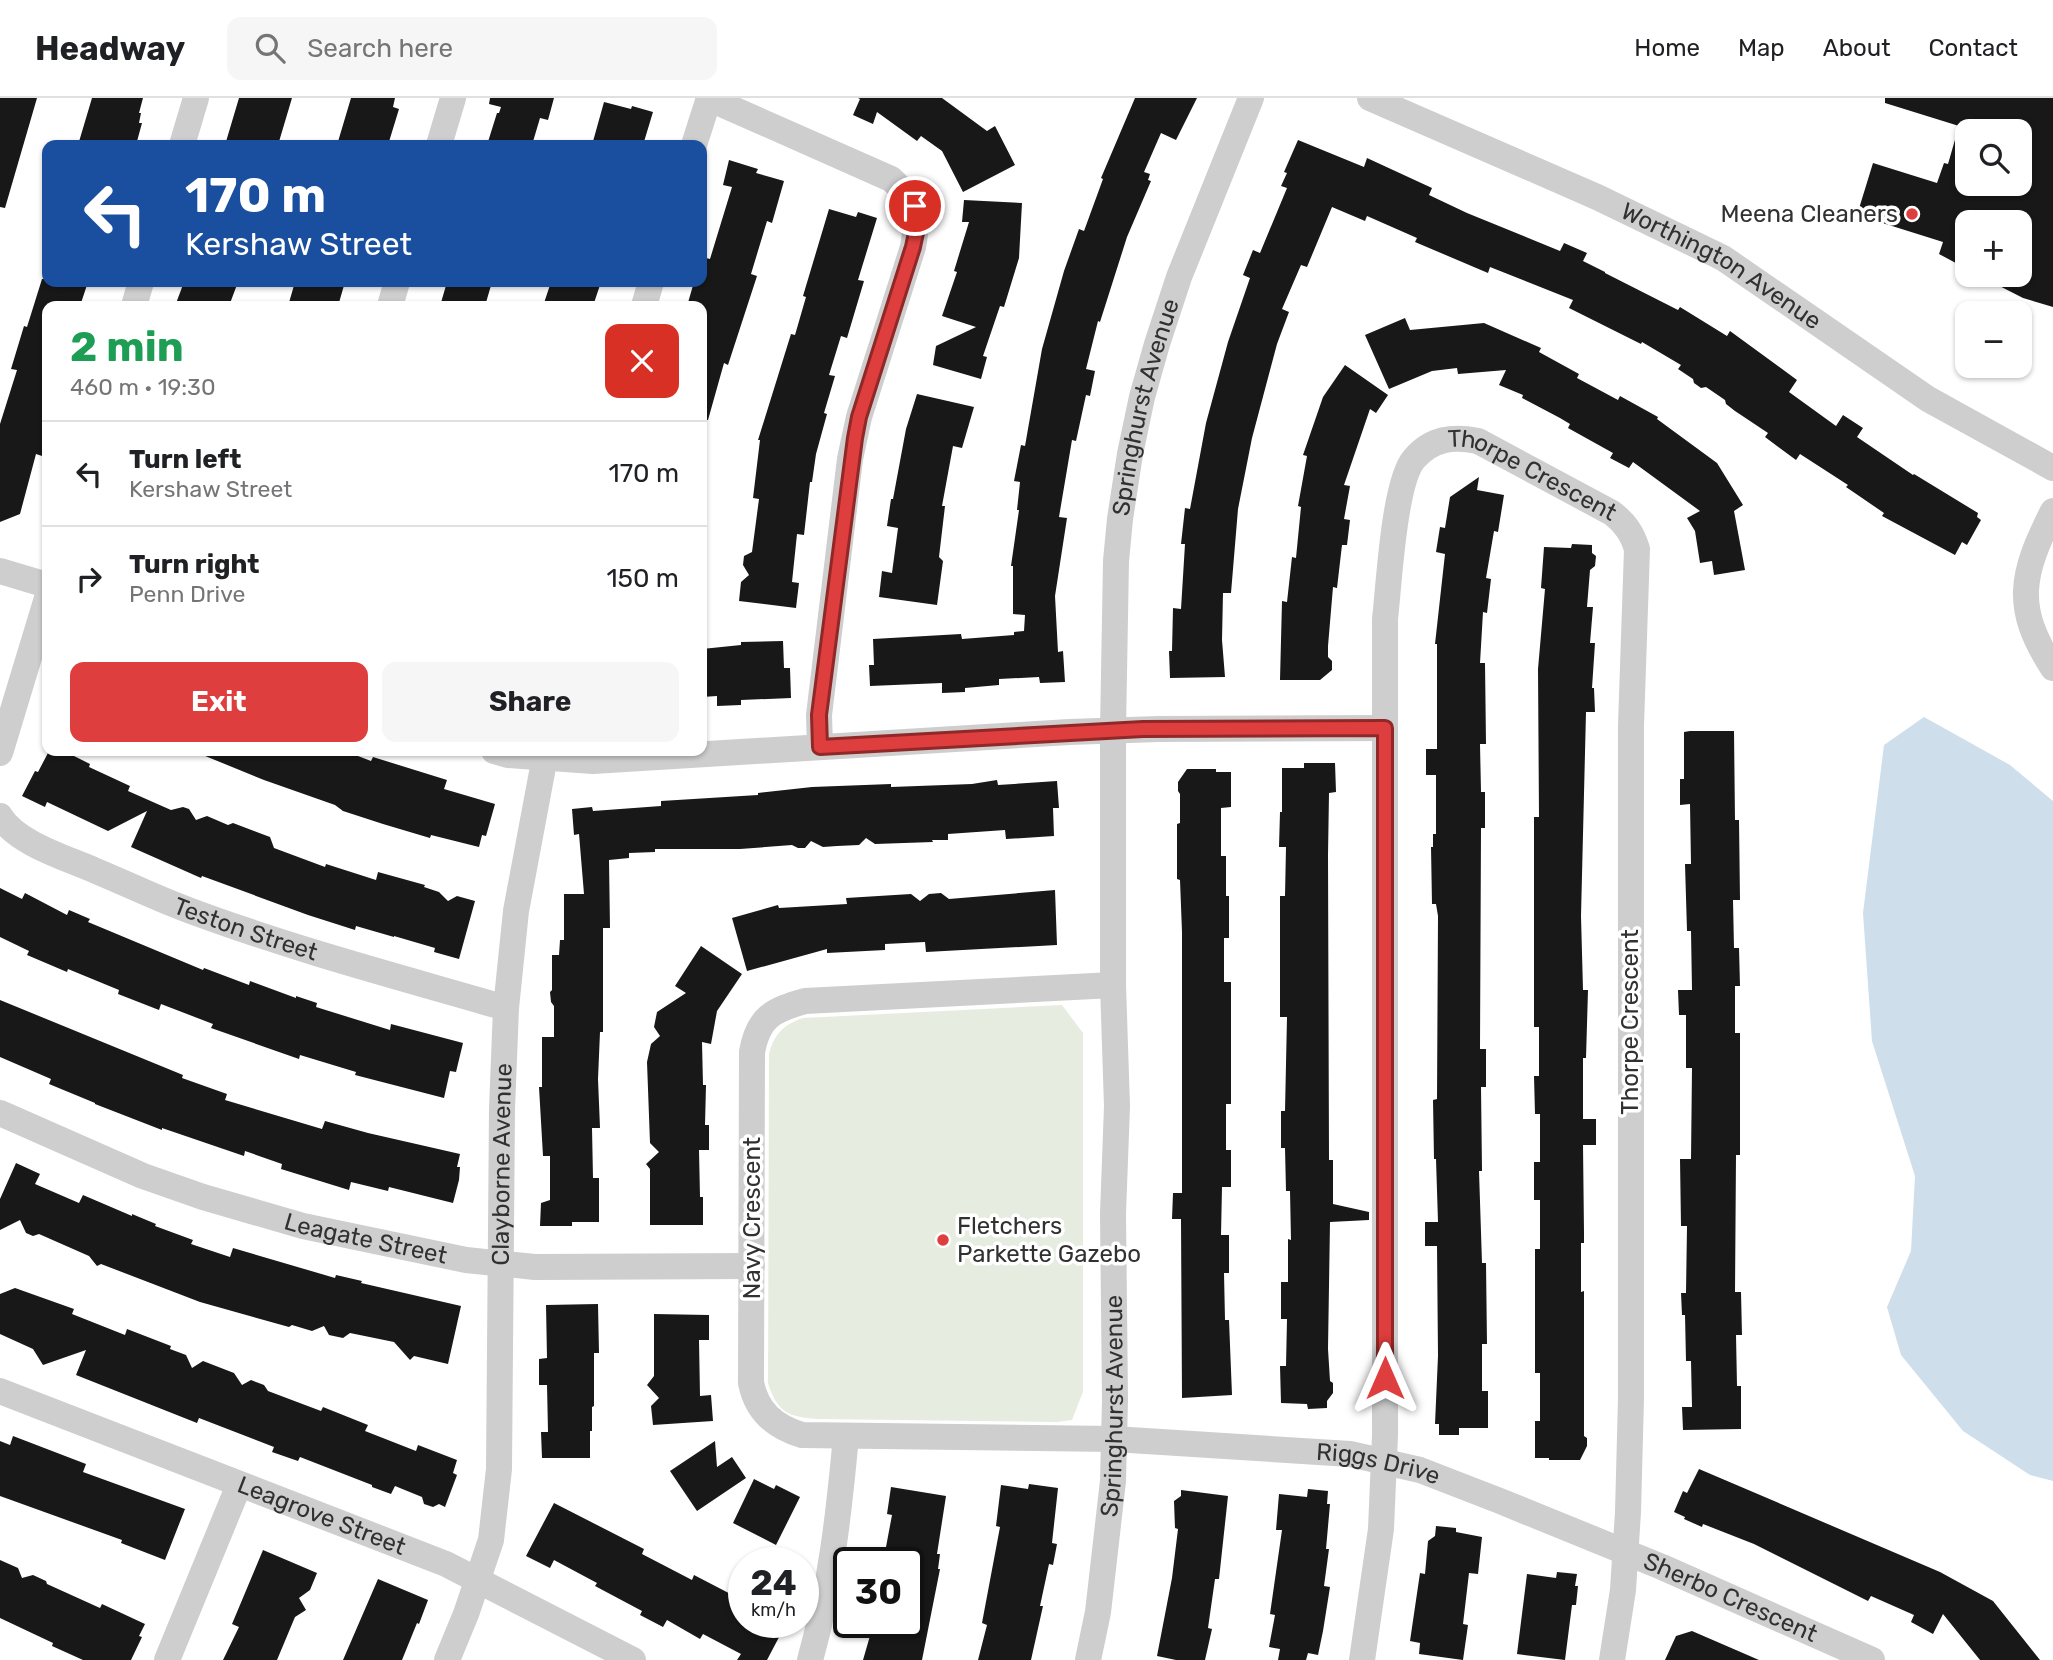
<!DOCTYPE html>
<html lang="en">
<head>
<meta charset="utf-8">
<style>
  body { margin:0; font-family:Rubik,sans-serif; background:#f6f6f6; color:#202124; height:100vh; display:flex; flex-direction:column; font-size:26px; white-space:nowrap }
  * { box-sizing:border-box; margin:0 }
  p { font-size:23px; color:#757577 }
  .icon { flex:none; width:38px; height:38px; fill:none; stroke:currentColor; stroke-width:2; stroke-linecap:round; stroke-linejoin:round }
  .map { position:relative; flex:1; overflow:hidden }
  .drawer { position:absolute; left:42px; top:203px; width:665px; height:455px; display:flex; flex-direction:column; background:#fff; border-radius:14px; box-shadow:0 2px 5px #0004 }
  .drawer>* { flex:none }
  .banner { position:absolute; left:42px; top:42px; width:665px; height:147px; border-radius:14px; box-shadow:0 2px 5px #0004; background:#1a4fa0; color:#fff; overflow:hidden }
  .tools { position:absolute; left:1955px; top:21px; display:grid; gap:14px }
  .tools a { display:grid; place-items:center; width:77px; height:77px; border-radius:14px; background:#fff; box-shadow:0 2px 5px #0004; font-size:35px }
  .speed { position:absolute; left:728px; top:1449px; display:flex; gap:14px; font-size:35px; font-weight:700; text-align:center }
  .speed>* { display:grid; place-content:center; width:91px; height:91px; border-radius:50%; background:#fff; box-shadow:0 2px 5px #0004; line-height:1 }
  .speed small { font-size:18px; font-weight:400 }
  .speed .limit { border:4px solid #111; border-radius:10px; background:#fff; color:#111 }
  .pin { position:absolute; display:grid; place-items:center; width:60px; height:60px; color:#fff; margin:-30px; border:4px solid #fff; border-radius:50%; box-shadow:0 2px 7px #0007 }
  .me { position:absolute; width:77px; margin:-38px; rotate:0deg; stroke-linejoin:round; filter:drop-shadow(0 0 5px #0008) }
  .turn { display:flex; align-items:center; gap:24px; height:147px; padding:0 28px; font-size:32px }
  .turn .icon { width:91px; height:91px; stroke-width:2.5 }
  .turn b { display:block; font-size:49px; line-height:60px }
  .round { display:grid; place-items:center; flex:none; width:74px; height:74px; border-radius:14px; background:#f6f6f6 }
  .head { display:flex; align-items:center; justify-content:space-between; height:119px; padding:0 28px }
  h1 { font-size:42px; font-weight:700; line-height:52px; color:#1e9e55 }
  .cta { display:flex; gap:14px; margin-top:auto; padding:14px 28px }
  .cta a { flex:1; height:80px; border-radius:14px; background:#de3e3d; color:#fff; font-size:28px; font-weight:700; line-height:80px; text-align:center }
  .cta a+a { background:#f6f6f6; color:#202124 }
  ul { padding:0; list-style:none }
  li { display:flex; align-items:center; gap:21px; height:105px; padding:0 28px; border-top:2px solid #e0e0e0 }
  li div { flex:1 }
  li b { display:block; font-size:26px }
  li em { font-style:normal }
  header { display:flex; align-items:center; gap:42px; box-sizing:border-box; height:98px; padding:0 35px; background:#fff; border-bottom:2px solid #e0e0e0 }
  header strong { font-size:33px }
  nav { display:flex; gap:38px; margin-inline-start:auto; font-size:24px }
  .search { width:490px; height:63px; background:#f6f6f6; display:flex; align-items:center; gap:18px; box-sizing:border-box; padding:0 24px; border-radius:14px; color:#757577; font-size:26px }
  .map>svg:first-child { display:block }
  .green { fill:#e6ede0 }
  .water { fill:#cedeeb }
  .building { fill:#181818; fill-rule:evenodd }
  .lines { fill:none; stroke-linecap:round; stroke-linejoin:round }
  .minor { stroke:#cecece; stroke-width:26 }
  .route-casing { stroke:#902828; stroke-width:18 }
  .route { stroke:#de3e3d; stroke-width:12 }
  .poi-dot { fill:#de3e3d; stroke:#fff; stroke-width:2.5 }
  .labels { text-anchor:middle; stroke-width:7; stroke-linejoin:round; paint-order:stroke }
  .poi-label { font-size:24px; fill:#313131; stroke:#fff; text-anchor:end }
  .street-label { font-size:24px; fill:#313131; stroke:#fff }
</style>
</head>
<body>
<header>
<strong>Headway</strong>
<div class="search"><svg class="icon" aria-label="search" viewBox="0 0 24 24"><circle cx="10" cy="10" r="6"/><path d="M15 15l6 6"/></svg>Search here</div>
<nav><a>Home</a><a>Map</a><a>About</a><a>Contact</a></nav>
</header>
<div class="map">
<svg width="2053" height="1562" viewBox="0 0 2053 1562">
  <rect width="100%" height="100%" fill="#fff"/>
  <path class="green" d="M1062 907 1083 935V1294L1072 1322 1058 1324 817 1321C788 1319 777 1314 768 1285L769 956C774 936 783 927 803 920Z"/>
  <path class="water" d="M1924 619 2010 667 2053 703V1383L2030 1377 1963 1333 1901 1257 1887 1209 1911 1153 1915 1078 1872 943 1863 815 1884 647Z"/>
  <path class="building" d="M0 0H37L5 110 0 109Z
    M92 0H143L139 15H141L139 25H142L136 47H78Z
    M239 0H292L278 47H225Z
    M351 0H395L393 9 399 11 388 47H337Z
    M490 0H554L548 22 540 20 532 47H487L497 15H499L501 9 489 6Z
    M858 0H942L987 33 995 28 1015 67 963 94 942 53 921 38 917 43 877 14 873 26 853 17 860 1Z
    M1135 0H1197L1176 42 1161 35 1144 74 1150 76 1148 82 1151 83 1127 139 1100 224 1098 223 1086 271 1095 273 1090 298 1086 297 1076 343 1072 342 1059 419 1067 420 1055 498 1058 554 1063 553 1065 584 1040 585 1039 579 999 581V587L965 590V594L942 595V585L870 588 869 567H874L873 541 961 536 962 541 1014 537V534L1024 533 1025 517 1013 516V468H1011L1019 412H1017L1020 384 1014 383 1021 347 1025 348 1042 251 1064 173 1079 131 1084 133 1103 81 1101 80Z
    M1885 0H2053V209L2023 200 1978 177H2020V124H1967V171L1939 156 1943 144 1857 117 1873 65 1937 85 1944 65 1948 66 1959 28 1885 5ZM1967 33H2020V86H1967Z
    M604 4 631 11 632 8 653 14 643 47H592Z
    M1298 42 1364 69 1367 60 1432 90 1429 97 1467 115 1560 153 1564 145 1587 155 1583 163 1605 174V175L1678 212 1680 209 1727 238 1730 233 1797 282 1789 294 1836 328 1843 317 1863 330 1857 339 1913 377 1914 376 1978 415 1977 419 1981 422 1967 447 1962 444 1955 457 1882 418 1884 415 1846 389 1848 387 1800 356 1796 362 1765 339 1768 335 1735 313 1726 306 1725 302 1706 289 1701 290 1694 285 1693 281 1678 271 1681 267 1642 244 1641 246 1569 210 1573 202 1490 169 1488 175 1415 144 1417 140 1367 118 1365 123 1332 109 1307 169 1301 167 1282 211 1289 214 1277 246 1252 340 1238 411 1231 495H1223L1222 542 1225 579 1170 580 1169 553H1172L1173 510 1181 511 1185 446H1181L1185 410 1190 411 1206 325 1228 244 1250 180 1243 177 1253 152 1260 155 1287 90 1281 88 1287 75 1284 74Z
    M729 62 758 71 756 75 784 83 772 125 767 123 751 176 757 178 728 267 724 265 708 322 702 321V208H687L694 184H702V159L710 161 732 89 723 87Z
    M964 102 1022 105 1019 160 1004 209 1000 208 983 258 987 259 981 281 933 267 936 248 976 229 942 218 957 174 954 173 969 124H962Z
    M829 111 856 119 858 114 877 120 858 182 864 183 847 240 841 238 829 277 835 278 824 315 827 316 816 356 812 384H810L804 437 797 436 792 484 799 485 796 510 739 503 741 484 749 477 743 467 744 458 752 454 759 401 753 400 760 342H758L791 236 795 237 806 199 803 198Z
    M42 181H47V184H88L80 208H47V317L42 334 47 336V340L42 358 36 356 20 416 0 424V326L17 272 11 271 24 228 27 229Z
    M184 184H238L229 208H175Z
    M295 184H345L338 208H288Z
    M447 184H492L485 208H440Z
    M551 184H601L593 208H543Z
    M1405 220 1410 232 1484 225 1541 250 1539 254 1579 276 1577 280 1618 302 1620 298 1658 319 1657 321 1717 365 1743 407 1734 413 1745 472 1714 477 1712 463 1700 465 1695 433 1687 420 1700 413 1633 364 1629 370 1610 360 1613 355 1568 330 1570 326 1560 320 1522 300 1523 297 1499 287 1506 272 1458 276 1457 270 1432 273 1389 291 1365 237Z
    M1345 267 1388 297 1376 315 1370 311 1344 387 1350 388 1344 421 1350 422 1347 447H1342L1337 490 1333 489 1328 548V559L1332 563V572L1320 582H1280L1282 503 1287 504 1292 459 1296 460 1301 409 1298 408 1307 358 1303 357 1323 299Z
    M917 296 974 309 962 350 953 348 942 408H945L939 459 943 463 937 507 879 499 882 473 892 475 898 430 887 428 891 401H893L906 331Z
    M1479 379 1477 392 1504 397 1498 434 1494 433 1486 480 1491 481 1487 515 1483 514 1480 565H1485L1486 646H1480L1481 694H1485V730H1481L1480 951H1486V989H1481L1482 1073H1479L1482 1165H1486L1487 1246H1482V1293H1488V1330H1459V1337H1439V1326H1435L1438 1258 1437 1148H1425V1124H1438L1436 1061H1434L1433 1002 1437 1001 1438 818 1436 806H1432L1431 749H1433V736H1436V677H1426V651H1437V546H1435L1445 456 1436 454 1440 429 1445 430 1450 399Z
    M1572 446 1592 447V455L1596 458 1595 468 1590 472 1587 509H1593L1590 545H1595L1592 590H1594L1595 614H1586L1581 818 1583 892H1588L1586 960H1583V1021H1596V1047H1583L1584 1135V1145H1581V1194L1584 1193V1338L1587 1340V1348L1580 1362H1549V1360H1535V1323H1540V1275H1535V1151H1540V1102H1534V1064H1540V1016H1535L1534 978H1539V929H1534V719H1539L1538 571 1545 491 1541 490 1544 449 1571 450Z
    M783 543 784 570H790L791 600 741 602V607L717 608V598L702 599V551L741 547V544Z
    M1690 633H1734L1735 722H1739L1740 802H1733L1734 850H1739L1740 888H1735V935H1740V1057H1736L1735 1194H1741L1742 1237H1736L1737 1288H1741V1331L1683 1332 1682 1309H1692L1691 1263H1686L1685 1217H1682L1681 1195H1686L1687 1128H1681L1680 1061H1691L1692 970H1686V917H1679L1678 892H1692L1691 833H1687L1685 766H1691L1690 706 1680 707V681H1684V634Z
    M49 653H64L90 666 89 669 130 688 128 693 171 712 183 709 189 711 196 722 207 718 228 727 233 725 270 739 274 750 325 769 326 766 376 782 378 774 425 787 424 789 439 794 448 803 457 798 475 803 459 861 434 854 435 850 394 838V839L356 828 355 832 308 817 202 778 201 780 131 749 147 713 108 733 47 704 45 709 22 698 35 673 38 674Z
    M193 653H345L371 663 373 659 447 682 444 691 495 706 486 738 482 737 479 749 431 737 430 740 383 726 343 713 335 707 264 682Z
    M1304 665H1335L1336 694 1329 695 1328 757 1329 1062H1333V1106L1369 1114V1122L1330 1124 1328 1251 1330 1283 1333 1285V1295L1327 1303V1310L1308 1311 1307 1306 1281 1305 1280 1268H1286L1287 1221H1281V1184H1288V1141L1291 1142 1290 1093H1286L1285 1050H1281V1013H1285L1287 919H1280V798H1285L1286 749H1279L1280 714H1282V670H1304Z
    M1187 671H1216V674H1231V709L1221 710V758H1226V798H1229V840H1224V884H1231V1006H1226V1052H1231V1089H1222L1221 1137H1229V1175H1224L1225 1222H1229L1232 1297 1182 1300 1181 1121H1172L1173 1095H1182V834L1180 782 1177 781V726L1180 725V696L1178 693V684Z
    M997 682 998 687 1057 683 1059 710H1053L1054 738 1006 741 1005 732 948 736V742H932L933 744 875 746 866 740 859 747 837 748 823 749 811 743 805 750H798L792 747 740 751H655V754L629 755V760L609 762 610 830H603V934H600L598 981 600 1030H592L593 1080H599V1124H572V1128H540L541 1105 550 1102V1058H543L539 989H542V939H554V908L551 904 550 894 552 892V857H559L560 842H564V796H584L579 736 574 737 572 711 592 709 593 713 661 708V703L758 697V695L812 689 891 686V689L972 686Z
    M0 790 22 801 25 795 67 817 69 812 90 821 88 824 203 872 204 870 249 887 250 883 296 900V898L317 905 316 909 390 932 391 926 463 945 456 974 450 973 444 1000 355 977 356 974 300 957 299 961 211 930 213 926 161 906 159 912 118 896 119 892 68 871 67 874 27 857 29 853 0 839Z
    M1055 792 1057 847 926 854 925 844 885 846V852L827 855V851L747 873 732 820 778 807 779 810 847 806 846 800 911 796 920 803 929 796 941 795 949 801Z
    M701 848 742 876 717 913 711 946 702 944 703 987H706L705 1027H709V1052H699L700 1099H703V1127H650V1071L646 1066 659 1054 650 1045 647 964 651 946 660 938 654 929 657 914 686 895 675 888Z
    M0 902 183 977 182 980 227 996 225 1002 322 1031 325 1023 368 1035 460 1056 457 1069H460L459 1082 453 1105 389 1089 388 1093 351 1084 349 1092 281 1071 282 1066 245 1053 244 1058 162 1030V1032L95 1006V1005L49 986 51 981 0 959Z
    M16 1065 40 1076 35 1086 79 1105 83 1097 132 1118V1116L156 1126 155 1128 193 1142 191 1146 230 1159 233 1150 335 1180 336 1177 362 1183 361 1185 461 1208 448 1266 414 1258 410 1262 394 1244 350 1235 343 1240 329 1237 324 1228 312 1233 292 1227 289 1229 200 1204 101 1166 97 1168 89 1158 39 1136 33 1138 26 1135 20 1122 0 1132V1101Z
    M15 1190 74 1211 72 1216 125 1237 127 1231 171 1248 170 1251 186 1257 192 1270 203 1263 234 1275 242 1287 251 1282 264 1287 268 1293 321 1313 323 1309 368 1327 365 1333 416 1353 418 1347 457 1362 453 1375 457 1377 445 1409 439 1406 433 1409 424 1406 422 1399 395 1388 391 1396 372 1389V1387L300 1359 298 1363 272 1354 274 1349 199 1320 197 1325 76 1277 86 1252 43 1267 33 1251 0 1236V1196Z
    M598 1206 599 1255H594V1308L592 1309V1333H590V1360H542L541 1334H548L547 1287H539V1261L547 1260 546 1207Z
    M654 1216 709 1217V1242H699L700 1298 711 1297 713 1323 653 1327 651 1308 659 1300 647 1287 654 1278Z
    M13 1338 86 1366 83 1374 185 1411 165 1462 121 1445 122 1442 0 1398V1343L10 1347Z
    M715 1343 717 1369 732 1359 746 1380 697 1413 670 1373Z
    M1699 1371 1940 1474 1993 1503 2040 1562H1980L1943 1516 1933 1536 1911 1524 1914 1517 1871 1498 1868 1503 1754 1446 1703 1426 1702 1429 1684 1421 1685 1419 1674 1414 1683 1393 1687 1395Z
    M754 1381 774 1391 776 1387 800 1399 776 1447 733 1425Z
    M1029 1386 1058 1390 1052 1445 1057 1446 1053 1467 1049 1466 1040 1508H1043L1031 1562H978L987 1527 982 1525 1000 1429 996 1428 1001 1387 1028 1391Z
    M891 1389 946 1398 937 1456H940L938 1471H940L922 1562H863L874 1524H908V1465H883L892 1417 887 1416Z
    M1308 1391 1328 1393 1327 1406H1330L1326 1451H1329L1324 1488 1330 1489 1323 1533 1318 1557 1308 1555 1306 1562H1278L1280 1551 1269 1549 1275 1517 1270 1516 1282 1432H1276L1279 1396 1307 1399Z
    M1181 1392 1228 1398 1219 1481H1215L1208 1530 1212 1531 1205 1562H1176L1157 1558 1172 1480 1178 1431 1175 1430 1174 1403 1181 1398Z
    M554 1405 644 1451 642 1456 692 1482 694 1477 744 1503V1524H787L767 1562H737L741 1556 703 1536 700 1541 667 1522 663 1529 640 1517 642 1513 595 1488 597 1485 554 1462 550 1470 526 1458Z
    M1436 1428 1456 1430V1434L1482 1439 1478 1476 1469 1475 1463 1526 1468 1527 1463 1562 1419 1556 1420 1545 1410 1543 1420 1475 1425 1476 1428 1443 1435 1438Z
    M263 1452 317 1475 310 1492 299 1500 306 1512 295 1519 277 1562H223L239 1529 232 1526Z
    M0 1462 18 1470 22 1480 33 1477 46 1483 47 1486 100 1510 102 1506 145 1526 139 1538 142 1539 131 1562H83L52 1548 53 1545 0 1520Z
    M1557 1474 1577 1476 1575 1488H1578L1576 1507H1572L1565 1562 1517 1556 1527 1476 1556 1480Z
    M378 1481 428 1502 419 1526 417 1525 402 1562H343Z
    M1692 1533 1759 1562H1665L1676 1538Z"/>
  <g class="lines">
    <g class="minor">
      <path d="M708 0 891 81C916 103 919 117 913 149L859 319 850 361 819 617 820 649"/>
      <path id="s1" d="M1370 0 1597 99 1723 160 1928 301 2053 370"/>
      <path d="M182 47 196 0"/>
      <path d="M439 47 453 0"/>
      <path d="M694 47 709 0"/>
      <path d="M134 208 141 184"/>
      <path d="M390 208 397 184"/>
      <path d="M644 208 651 184"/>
      <path d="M2053 413C2021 476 2013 509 2053 570"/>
      <path d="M0 473 47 487"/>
      <path d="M494 653 508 657 593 663 1069 634 1159 631 1385 630"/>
      <path d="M0 655 47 500"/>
      <path id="s2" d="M0 718C17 746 67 760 96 773 130 787 164 804 199 816 300 853 403 880 506 910"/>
      <path id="s3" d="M1113 887 805 903C773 912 758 919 752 954L751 1285C757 1314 775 1329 802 1337L1114 1341 1350 1356 1420 1372 1500 1403 1662 1469 1872 1562"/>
      <path id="s4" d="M0 1015 143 1078 203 1099 303 1128 466 1162 535 1169 752 1168"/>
      <path id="s5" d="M0 1293 446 1466 633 1562"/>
      <path d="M167 1562 239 1387"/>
      <path id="s6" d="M447 1562 466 1516 491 1442 499 1371 502 1011 506 910 516 813 546 653"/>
      <path d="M810 1562C831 1488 839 1414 846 1338"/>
      <path id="s7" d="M1088 1562 1098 1514 1113 1383 1115 1302 1113 1116 1117 1008 1113 887V632L1116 463 1120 421 1130 356 1142 299 1157 246 1179 179 1251 0"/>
      <path id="s8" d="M1362 1562 1381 1431 1385 1337V521C1389 487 1394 384 1414 361 1432 340 1453 338 1478 343L1612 415C1625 425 1632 435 1637 451L1631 627V1300L1628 1414 1623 1492 1612 1562"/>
    </g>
  </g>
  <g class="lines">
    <defs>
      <path id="route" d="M915 108 917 130 913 149 859 319 855 340 819 617 820 649 1143 631 1385 630V1280"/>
    </defs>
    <use href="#route" class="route-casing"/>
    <use href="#route" class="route"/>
  </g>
  <g class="poi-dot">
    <circle cx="1912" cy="116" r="7"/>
    <circle cx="943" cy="1142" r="7"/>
  </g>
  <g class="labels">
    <g class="poi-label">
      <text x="1898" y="124">Meena Cleaners</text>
      <text x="957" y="1136" text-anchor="start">Fletchers<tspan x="957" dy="28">Parkette Gazebo</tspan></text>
    </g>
    <g class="street-label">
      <text dy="8" stroke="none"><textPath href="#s1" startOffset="390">Worthington Avenue</textPath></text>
      <text dy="8" stroke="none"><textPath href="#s7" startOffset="1258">Springhurst Avenue</textPath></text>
      <text dy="8" stroke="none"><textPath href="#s8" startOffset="1339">Thorpe Crescent</textPath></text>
      <text dy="8" stroke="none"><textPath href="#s2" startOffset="273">Teston Street</textPath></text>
      <text transform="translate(1630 924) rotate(-90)" y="8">Thorpe Crescent</text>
      <text dy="8" stroke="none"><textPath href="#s6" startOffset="504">Clayborne Avenue</textPath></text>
      <text transform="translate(752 1120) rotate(-90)" y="8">Navy Crescent</text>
      <text dy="8" stroke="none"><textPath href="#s4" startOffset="388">Leagate Street</textPath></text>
      <text dy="8" stroke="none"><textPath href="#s7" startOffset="256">Springhurst Avenue</textPath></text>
      <text dy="8" stroke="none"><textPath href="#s3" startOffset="1374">Riggs Drive</textPath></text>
      <text dy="8" stroke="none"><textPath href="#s5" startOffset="345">Leagrove Street</textPath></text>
      <text dy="8" stroke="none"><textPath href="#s3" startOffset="1752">Sherbo Crescent</textPath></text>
    </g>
  </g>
</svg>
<div class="tools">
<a><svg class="icon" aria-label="search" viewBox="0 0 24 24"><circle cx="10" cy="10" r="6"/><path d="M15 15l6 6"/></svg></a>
<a>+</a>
<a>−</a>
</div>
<div class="speed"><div>24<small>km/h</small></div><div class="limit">30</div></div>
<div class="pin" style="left:915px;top:108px;background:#d93025"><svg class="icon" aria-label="arrive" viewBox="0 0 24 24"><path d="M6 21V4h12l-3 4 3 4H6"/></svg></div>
<svg class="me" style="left:1385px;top:1280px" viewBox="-20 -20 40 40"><path d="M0-17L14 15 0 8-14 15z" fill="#de3e3d" stroke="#fff" stroke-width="4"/></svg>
<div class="banner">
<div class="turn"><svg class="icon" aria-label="left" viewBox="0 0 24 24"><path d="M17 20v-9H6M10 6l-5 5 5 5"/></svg><div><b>170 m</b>Kershaw Street</div></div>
</div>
<section class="drawer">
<div class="head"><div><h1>2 min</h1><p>460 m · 19:30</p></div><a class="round" style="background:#d93025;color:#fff"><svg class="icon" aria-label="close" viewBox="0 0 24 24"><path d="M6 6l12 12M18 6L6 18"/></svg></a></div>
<ul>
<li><svg class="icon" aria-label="left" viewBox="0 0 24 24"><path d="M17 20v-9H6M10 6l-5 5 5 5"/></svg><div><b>Turn left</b><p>Kershaw Street</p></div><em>170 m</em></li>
<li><svg class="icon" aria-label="right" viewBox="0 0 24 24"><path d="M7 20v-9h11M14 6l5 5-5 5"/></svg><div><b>Turn right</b><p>Penn Drive</p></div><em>150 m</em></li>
</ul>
<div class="cta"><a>Exit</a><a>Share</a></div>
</section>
</div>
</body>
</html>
